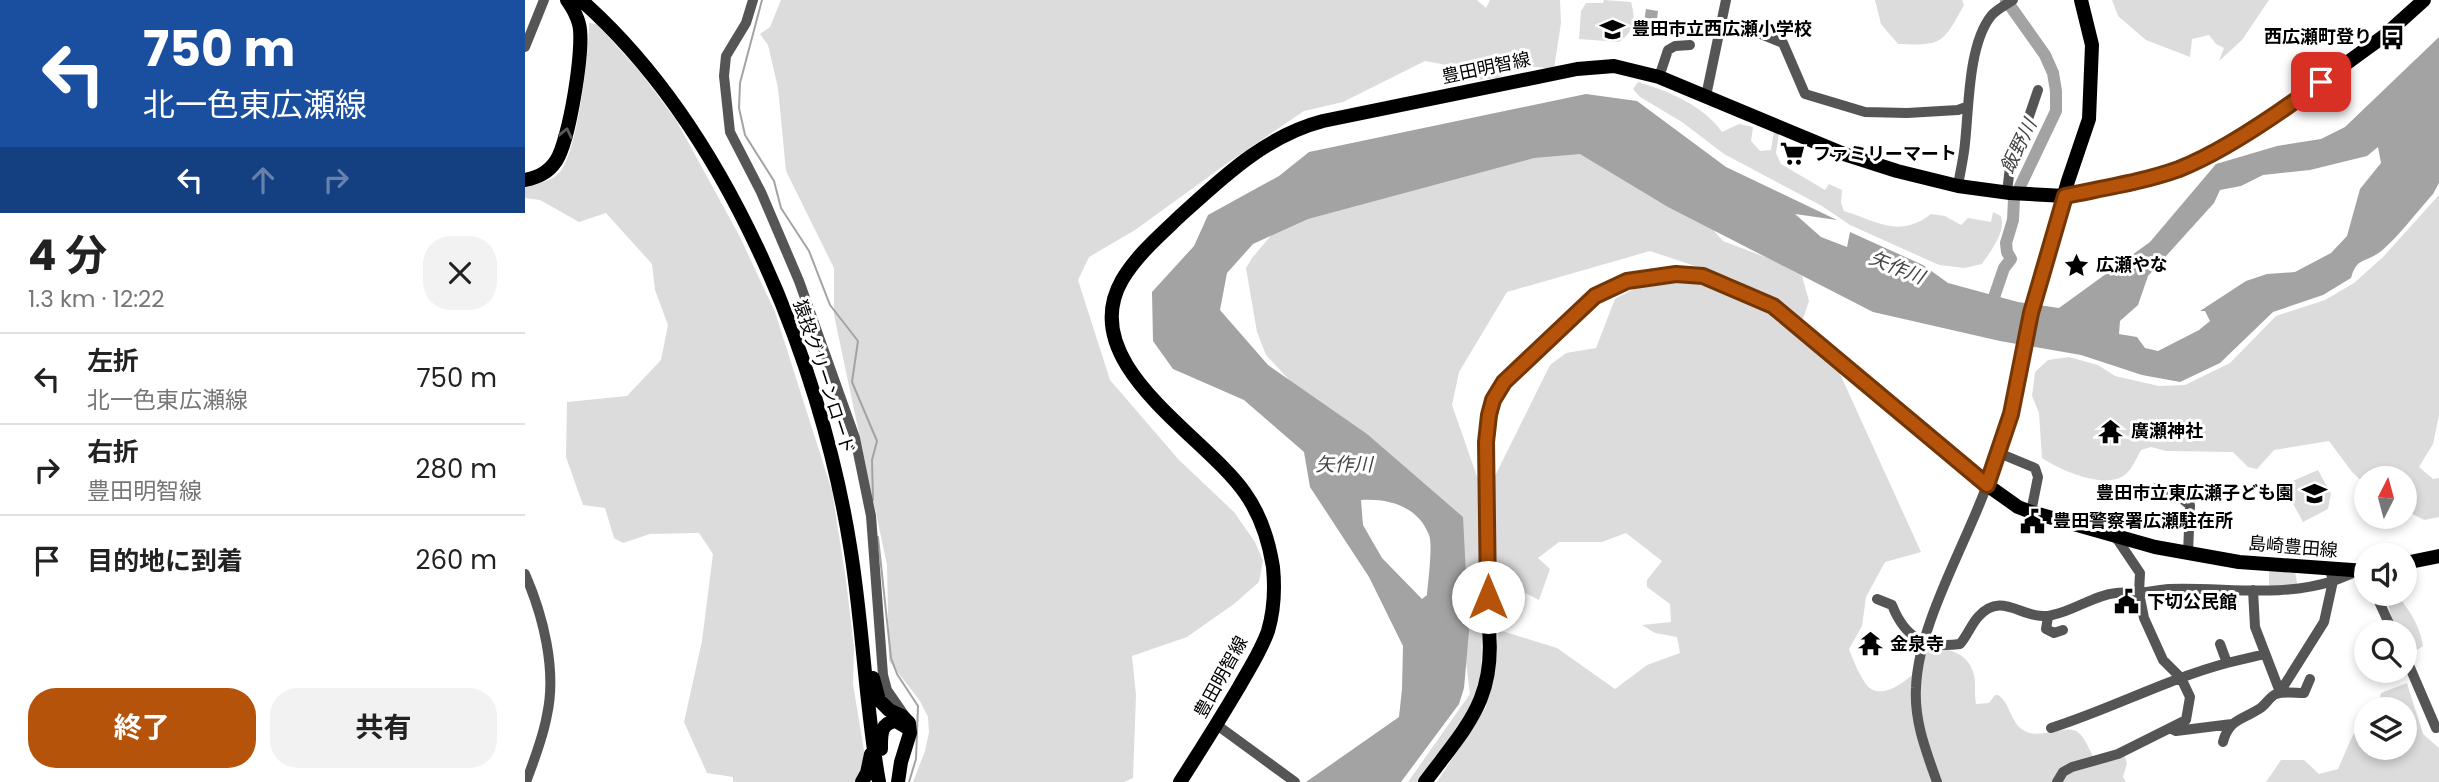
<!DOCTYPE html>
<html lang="ja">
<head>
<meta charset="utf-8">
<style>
  body { margin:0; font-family:Poppins,"Noto Sans JP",sans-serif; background:#f2f2f2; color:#222; height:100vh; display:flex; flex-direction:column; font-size:26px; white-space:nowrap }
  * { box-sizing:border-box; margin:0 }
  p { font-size:23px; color:#767676 }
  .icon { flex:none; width:38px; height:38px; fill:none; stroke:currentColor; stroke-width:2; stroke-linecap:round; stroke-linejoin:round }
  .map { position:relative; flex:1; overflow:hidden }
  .side { display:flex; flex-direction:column; background:#fff; width:525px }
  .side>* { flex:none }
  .banner { background:#1a4fa0; color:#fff; overflow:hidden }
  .needle { width:46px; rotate:6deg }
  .buttons { position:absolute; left:1829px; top:466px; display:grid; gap:14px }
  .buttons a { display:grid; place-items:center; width:63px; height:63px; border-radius:50%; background:#fff; box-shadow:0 4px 10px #0003; font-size:35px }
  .pin { position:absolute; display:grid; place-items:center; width:60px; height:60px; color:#fff; margin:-30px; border-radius:14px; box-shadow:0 4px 10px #0006 }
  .me { position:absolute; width:77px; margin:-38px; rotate:0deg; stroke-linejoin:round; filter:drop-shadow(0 0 5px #0008) }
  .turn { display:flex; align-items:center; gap:24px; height:147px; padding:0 28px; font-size:32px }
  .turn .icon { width:91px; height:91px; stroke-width:2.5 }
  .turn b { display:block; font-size:49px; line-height:60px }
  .lanes { display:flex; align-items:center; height:66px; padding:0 28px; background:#0003; justify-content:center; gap:35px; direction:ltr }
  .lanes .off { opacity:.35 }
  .round { display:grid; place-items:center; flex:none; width:74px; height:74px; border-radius:28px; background:#f2f2f2 }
  .head { display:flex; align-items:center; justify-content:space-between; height:119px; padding:0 28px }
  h1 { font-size:42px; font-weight:700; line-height:52px }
  .button { display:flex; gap:14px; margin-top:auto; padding:14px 28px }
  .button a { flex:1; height:80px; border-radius:28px; background:#b45309; color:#fff; font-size:28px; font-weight:700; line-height:80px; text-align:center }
  .button a+a { background:#f2f2f2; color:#222 }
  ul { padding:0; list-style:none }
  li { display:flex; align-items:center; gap:21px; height:91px; padding:0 28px; border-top:2px solid #e0e0e0 }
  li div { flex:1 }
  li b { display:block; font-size:26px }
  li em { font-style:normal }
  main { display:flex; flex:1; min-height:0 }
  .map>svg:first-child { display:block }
  .green { fill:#dcdcdc }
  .water { fill:#a3a3a3; fill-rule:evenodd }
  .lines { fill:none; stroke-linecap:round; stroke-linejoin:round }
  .stream { stroke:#a3a3a3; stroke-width:2 }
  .river { stroke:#a3a3a3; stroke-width:12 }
  .minor { stroke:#555; stroke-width:10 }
  .major { stroke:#000; stroke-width:14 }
  .oneway { stroke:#595959 }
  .route-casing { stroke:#753606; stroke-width:18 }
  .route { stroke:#b45309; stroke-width:12 }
  .labels { text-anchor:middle; stroke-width:6; stroke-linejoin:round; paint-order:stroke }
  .poi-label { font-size:18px; font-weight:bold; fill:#000; stroke:#fff; text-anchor:start }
  .street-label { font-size:18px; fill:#000; stroke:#fff }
  .water-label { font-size:19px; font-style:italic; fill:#444; stroke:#fff }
</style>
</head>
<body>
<main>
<section class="side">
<div class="banner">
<div class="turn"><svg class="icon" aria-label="left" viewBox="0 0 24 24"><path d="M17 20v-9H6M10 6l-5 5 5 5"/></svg><div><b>750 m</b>北一色東広瀬線</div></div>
<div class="lanes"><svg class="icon" aria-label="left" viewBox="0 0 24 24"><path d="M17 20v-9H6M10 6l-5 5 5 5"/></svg><svg class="icon off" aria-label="ahead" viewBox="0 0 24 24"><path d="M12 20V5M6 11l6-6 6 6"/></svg><svg class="icon off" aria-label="right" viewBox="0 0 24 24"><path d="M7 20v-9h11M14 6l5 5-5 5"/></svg></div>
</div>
<div class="head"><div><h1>4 分</h1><p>1.3 km · 12:22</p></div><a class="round"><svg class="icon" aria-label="close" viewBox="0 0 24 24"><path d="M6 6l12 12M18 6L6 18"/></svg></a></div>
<ul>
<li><svg class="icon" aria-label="left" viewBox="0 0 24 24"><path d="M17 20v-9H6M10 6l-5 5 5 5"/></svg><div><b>左折</b><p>北一色東広瀬線</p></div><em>750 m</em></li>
<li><svg class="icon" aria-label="right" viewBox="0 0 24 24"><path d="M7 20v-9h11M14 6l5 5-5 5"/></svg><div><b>右折</b><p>豊田明智線</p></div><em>280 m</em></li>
<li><svg class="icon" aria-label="arrive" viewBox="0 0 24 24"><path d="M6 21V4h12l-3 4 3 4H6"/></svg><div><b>目的地に到着</b></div><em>260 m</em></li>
</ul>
<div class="button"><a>終了</a><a>共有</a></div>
</section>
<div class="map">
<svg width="1914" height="782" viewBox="0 0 1914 782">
  <rect width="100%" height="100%" fill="#fff"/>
  <path class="green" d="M256 0H952L961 8 965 0H1035L1036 23 1029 69 993 65 973 78 942 81 927 66 900 61 818 102 779 111 704 162 610 230 564 257 553 280 585 380 654 460 709 512 730 542 738 561 734 582 709 604 662 637 607 656 611 695 608 778 599 782H388L400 751 404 732 403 717 395 701 364 661 362 565 309 315V268L261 171 253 88 243 45 235 34 245 27Z
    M1079 0 1106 2C1111 21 1110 30 1094 42L1054 39 1056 11 1061 3H1078Z
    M1350 0H1437L1439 5C1418 43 1418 46 1373 44L1356 24Z
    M1587 0H1744L1717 40 1694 61 1699 48 1691 44 1684 35 1667 39 1665 57 1621 40 1593 16Z
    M64 23 72 24 116 73 151 120 215 237 250 312 307 491 321 580 329 648 328 684 340 757 333 780 328 782H208V777L182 773 159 722 177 641 188 554 174 533 125 534 98 543 89 538 80 508 58 505 41 457 42 402 102 396 136 360 143 325 130 290 127 264 81 213 54 222 15 200 0 198V186C11 184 28 181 35 172 53 150 64 53 64 23Z
    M1113 82C1144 91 1179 106 1197 132L1214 124 1228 127 1226 141 1235 151 1246 150 1249 131 1254 133 1251 153 1256 164 1300 190 1304 184 1317 190 1316 203 1319 211C1352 221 1374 239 1406 214L1420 216 1436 225 1443 218 1466 222 1468 212 1476 216C1481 233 1466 250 1457 264L1439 268 1414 265 1325 225 1297 206 1199 154 1157 122 1115 97 1108 89Z
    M1068 148 1175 215 1198 241 1248 260 1277 276 1284 301 1278 319 1206 278 1125 251 982 292 934 372 927 405 956 488 958 551 956 697 897 782H883L945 694 936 621V527L780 397 741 355 732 332 721 268 727 258 754 226 980 160Z
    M1914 195V415L1908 444 1894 467 1908 479 1914 478V517L1899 520 1880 510V478H1841V485L1827 472 1804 441 1749 450 1732 469 1723 467 1708 452 1641 451 1626 447 1616 450C1612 457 1607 469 1601 474 1581 491 1535 470 1517 458L1514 413 1507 396 1510 372 1523 360 1544 357 1573 365 1590 376 1634 386 1660 385 1705 363 1751 316 1800 300 1829 283 1858 257Z
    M1165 281 1240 307 1311 365 1396 552 1360 562 1341 597 1337 626 1324 649C1327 658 1338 684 1346 689 1361 698 1385 679 1394 667 1398 661 1400 653 1402 646 1422 649 1443 651 1449 675 1451 684 1449 694 1451 704L1464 703 1470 695H1473C1485 702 1485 722 1498 730 1516 742 1543 721 1555 734 1561 740 1565 751 1569 758L1600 757 1602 763 1598 777 1601 782H912L961 707 974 630 1032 648 1090 689 1122 665 1155 653 1152 637 1130 633 1117 625 1146 622 1145 604 1122 587V580L1137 561 1101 533 1077 542H1034L1013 558 1025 569 1014 600 970 577 965 525 966 484 1025 365 1041 353 1071 348 1090 299 1122 282Z
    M1793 470 1806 494 1803 509 1778 522 1758 485Z
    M1744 569 1770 571 1773 588H1744Z
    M1877 601C1888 616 1895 628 1898 646L1892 650 1882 645 1880 632H1875L1869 626 1863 604Z
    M1882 683 1898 734 1914 748V782H1741L1756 760H1779L1794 774 1813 769 1826 739 1841 713V747H1880V709H1849L1853 706 1856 693Z"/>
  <path class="water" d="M1121 9 1133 11 1130 36 1117 35Z
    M1914 37V183L1908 194C1896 207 1866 246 1852 254 1838 263 1832 258 1826 278L1798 295 1748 312 1695 363 1655 382 1617 375 1556 355 1475 341 1348 312 1143 207 1055 154 1009 158 783 219 728 244 702 273 695 310 743 365 842 434 938 517 944 631 939 688 934 704 876 782H781L874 717 877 689 878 646 844 577 785 487 779 452 719 400 648 369 628 341 627 292 669 246 683 215 754 176 784 152 1061 94 1112 101 1201 167 1312 220 1270 214 1296 237 1322 247 1325 232 1398 265 1423 283 1493 302 1534 308 1625 242 1691 164 1752 146 1796 139 1820 127ZM1853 147 1856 163 1835 189 1822 236 1806 253 1770 272 1742 274 1721 281 1675 311H1680L1685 321 1674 330 1633 351 1620 348 1612 337 1594 334 1595 321 1613 305 1623 276 1689 203 1695 190 1716 186 1738 175 1785 170 1842 156ZM836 500C863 498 893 506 904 535 908 544 903 583 902 595L897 599 857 558 838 525Z"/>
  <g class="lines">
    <path class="stream" d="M237 0 215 83 214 108 220 135 249 181 256 208 284 251 305 305 333 341 327 382 352 441 347 460 348 500
      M353 537 366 658 372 674 393 706 391 759 384 782"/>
    <path class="river" d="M1465 309 1479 268 1486 259 1482 252 1481 243 1488 220 1489 199 1531 111V91L1528 73 1520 55 1481 0"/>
    <path class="minor" d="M228 0 221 23 201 56 199 76 205 132 236 192 274 281 330 438 346 516 358 675 362 690 380 716
      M1197 26 1231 32 1258 43 1280 94 1340 112 1382 113 1433 110 1441 107
      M0 47 19 0
      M1134 77 1143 50 1150 46 1165 45
      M1181 96 1201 0
      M1433 186C1435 172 1439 157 1440 143 1444 108 1443 45 1466 16 1472 9 1481 5 1488 0
      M1482 192 1486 159 1499 131 1513 90
      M1474 453 1510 468 1513 477 1506 512
      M1631 488 1655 497 1665 505 1663 553
      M0 574C18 615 32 670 22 715 18 738 9 760 1 782
      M1728 590 1730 627 1755 692
      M1850 593 1868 632
      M1352 599 1367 605C1380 638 1400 649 1435 644 1442 636 1446 625 1453 617 1478 589 1498 622 1527 615 1549 611 1569 595 1591 593 1598 592 1606 593 1613 593 1623 592 1634 590 1644 589 1700 587 1755 598 1808 581L1805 570
      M1523 617 1521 629 1529 633 1538 630
      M1880 656 1911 728 1914 727
      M1702 663 1740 654
      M1755 692 1799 622 1808 581 1833 571
      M692 725 770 782
      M1526 728C1586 709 1642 679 1702 663L1695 644
      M1645 728 1651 731 1707 724
      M1698 742C1704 719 1717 720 1734 709 1741 705 1744 697 1751 694 1759 691 1770 693 1779 693L1785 679
      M1412 782C1401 751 1389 721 1391 688 1393 625 1440 546 1462 485
      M1532 782 1538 772 1547 767 1593 754 1661 720 1665 697 1656 678 1638 660 1619 618 1614 593 1615 573 1590 536"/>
    <path class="major" d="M56 0C201 128 295 358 325 546 338 624 340 704 354 782
      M0 180C13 177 23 173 31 161 44 142 60 46 54 24 52 16 47 7 42 0
      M1462 485 1486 414 1514 281 1543 181 1564 119 1567 45 1556 0
      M1880 563 1914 556
      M348 678 354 700 364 710 377 716 384 723 385 733 376 762 373 782
      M356 749C356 735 355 723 371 721L381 727
      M337 782 342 773 346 754
      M655 782C675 751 695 719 714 687 724 669 736 651 743 631 749 611 750 588 748 567 744 542 735 514 720 493 680 435 549 364 597 280 611 256 634 236 654 217 697 178 740 136 798 121L1052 69 1089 66 1134 77 1319 154 1372 171 1433 186 1485 193 1540 196 1630 176 1656 168 1691 151 1775 97 1859 36 1899 0
      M900 782C943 724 973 698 963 620L961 442 968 400 979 382 1070 296 1102 281 1151 273 1178 276 1202 285 1248 306 1462 485 1493 507 1506 512 1630 547 1714 562 1841 571"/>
  </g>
  <defs><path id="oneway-chevron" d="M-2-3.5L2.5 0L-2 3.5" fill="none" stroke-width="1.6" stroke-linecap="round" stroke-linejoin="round" transform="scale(1.75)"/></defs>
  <use class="oneway" href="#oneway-chevron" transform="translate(41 133) rotate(-78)"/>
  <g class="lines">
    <defs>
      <path id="route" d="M963 597 961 442 964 415 968 400 979 382 1070 296 1102 281 1151 274 1178 276 1248 306 1462 485 1486 414 1506 313 1540 196C1578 188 1618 182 1654 169 1700 151 1757 111 1796 82"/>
    </defs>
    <use href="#route" class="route-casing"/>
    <use href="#route" class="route"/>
  </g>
  <defs>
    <symbol id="school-bare" viewBox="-9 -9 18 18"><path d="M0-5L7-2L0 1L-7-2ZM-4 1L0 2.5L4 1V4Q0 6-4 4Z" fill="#000" stroke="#fff" stroke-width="2.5" paint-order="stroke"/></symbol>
    <symbol id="bus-bare" viewBox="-9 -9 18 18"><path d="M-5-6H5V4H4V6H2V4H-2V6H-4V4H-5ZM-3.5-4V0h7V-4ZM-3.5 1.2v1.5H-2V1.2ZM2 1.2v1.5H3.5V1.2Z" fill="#000" stroke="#fff" stroke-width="2.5" paint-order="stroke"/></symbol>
    <symbol id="supermarket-bare" viewBox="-9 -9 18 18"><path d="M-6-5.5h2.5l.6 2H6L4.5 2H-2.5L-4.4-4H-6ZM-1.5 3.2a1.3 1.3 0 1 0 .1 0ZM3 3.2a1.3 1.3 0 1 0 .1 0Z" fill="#000" stroke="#fff" stroke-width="2.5" paint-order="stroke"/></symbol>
    <symbol id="sight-bare" viewBox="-9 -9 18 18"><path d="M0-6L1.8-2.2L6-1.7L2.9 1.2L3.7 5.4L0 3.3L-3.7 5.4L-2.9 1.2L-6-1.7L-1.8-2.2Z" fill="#000" stroke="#fff" stroke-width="2.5" paint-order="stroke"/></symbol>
    <symbol id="temple-bare" viewBox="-9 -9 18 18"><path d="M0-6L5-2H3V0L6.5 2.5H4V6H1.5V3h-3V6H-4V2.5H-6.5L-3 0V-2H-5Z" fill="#000" stroke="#fff" stroke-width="2.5" paint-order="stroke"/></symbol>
    <symbol id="civic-bare" viewBox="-9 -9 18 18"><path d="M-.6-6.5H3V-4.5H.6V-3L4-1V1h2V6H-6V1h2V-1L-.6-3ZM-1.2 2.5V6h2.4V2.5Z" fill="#000" stroke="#fff" stroke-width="2.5" paint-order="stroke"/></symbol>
  </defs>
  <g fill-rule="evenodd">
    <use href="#school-bare" x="1070" y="12" width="35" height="35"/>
    <use href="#bus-bare" x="1850" y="20" width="35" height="35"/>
    <use href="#supermarket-bare" x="1250" y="136" width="35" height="35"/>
    <use href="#sight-bare" x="1534" y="248" width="35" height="35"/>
    <use href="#temple-bare" x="1568" y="414" width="35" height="35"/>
    <use href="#school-bare" x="1772" y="476" width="35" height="35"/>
    <use href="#civic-bare" x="1490" y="504" width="35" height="35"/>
    <use href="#civic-bare" x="1584" y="584" width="35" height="35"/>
    <use href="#temple-bare" x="1328" y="626" width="35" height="35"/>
  </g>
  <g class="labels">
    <g class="poi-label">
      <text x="1107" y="35">豊田市立西広瀬小学校</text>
      <text x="1847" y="43" text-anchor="end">西広瀬町登り</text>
      <text x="1288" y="160">ファミリーマート</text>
      <text x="1571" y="271">広瀬やな</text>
      <text x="1606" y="437">廣瀬神社</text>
      <text x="1769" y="499" text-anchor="end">豊田市立東広瀬子ども園</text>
      <text x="1528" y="527">豊田警察署広瀬駐在所</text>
      <text x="1622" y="608">下切公民館</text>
      <text x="1365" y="650">金泉寺</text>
    </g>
    <g class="street-label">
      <text transform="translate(961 68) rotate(-12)" y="6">豊田明智線</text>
      <text transform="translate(299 377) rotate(72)" y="6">猿投グリーンロード</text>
      <text transform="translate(1768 547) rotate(5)" y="6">島崎豊田線</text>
      <text transform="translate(696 677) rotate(-61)" y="6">豊田明智線</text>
    </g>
    <g class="water-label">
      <text transform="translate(1493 146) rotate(-64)" y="7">飯野川</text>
      <text transform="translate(1372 267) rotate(22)" y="7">矢作川</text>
      <text x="819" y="471">矢作川</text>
    </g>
  </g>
</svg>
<div class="buttons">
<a><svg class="needle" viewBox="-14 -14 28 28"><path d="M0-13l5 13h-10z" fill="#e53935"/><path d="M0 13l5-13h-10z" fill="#767676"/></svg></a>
<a><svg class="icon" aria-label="sound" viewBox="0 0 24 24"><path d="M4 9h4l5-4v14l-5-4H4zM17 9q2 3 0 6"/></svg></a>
<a><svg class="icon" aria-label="search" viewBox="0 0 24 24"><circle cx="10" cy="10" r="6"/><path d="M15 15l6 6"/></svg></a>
<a><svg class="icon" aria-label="layers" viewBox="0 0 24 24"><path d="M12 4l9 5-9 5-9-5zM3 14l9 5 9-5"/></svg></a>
</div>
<div class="pin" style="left:1796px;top:82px;background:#d93025"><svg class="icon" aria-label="arrive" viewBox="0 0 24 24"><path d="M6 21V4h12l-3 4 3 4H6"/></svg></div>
<svg class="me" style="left:963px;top:597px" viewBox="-20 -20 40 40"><circle r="19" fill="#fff"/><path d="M0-13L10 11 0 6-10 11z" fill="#b45309"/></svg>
</div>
</main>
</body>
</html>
